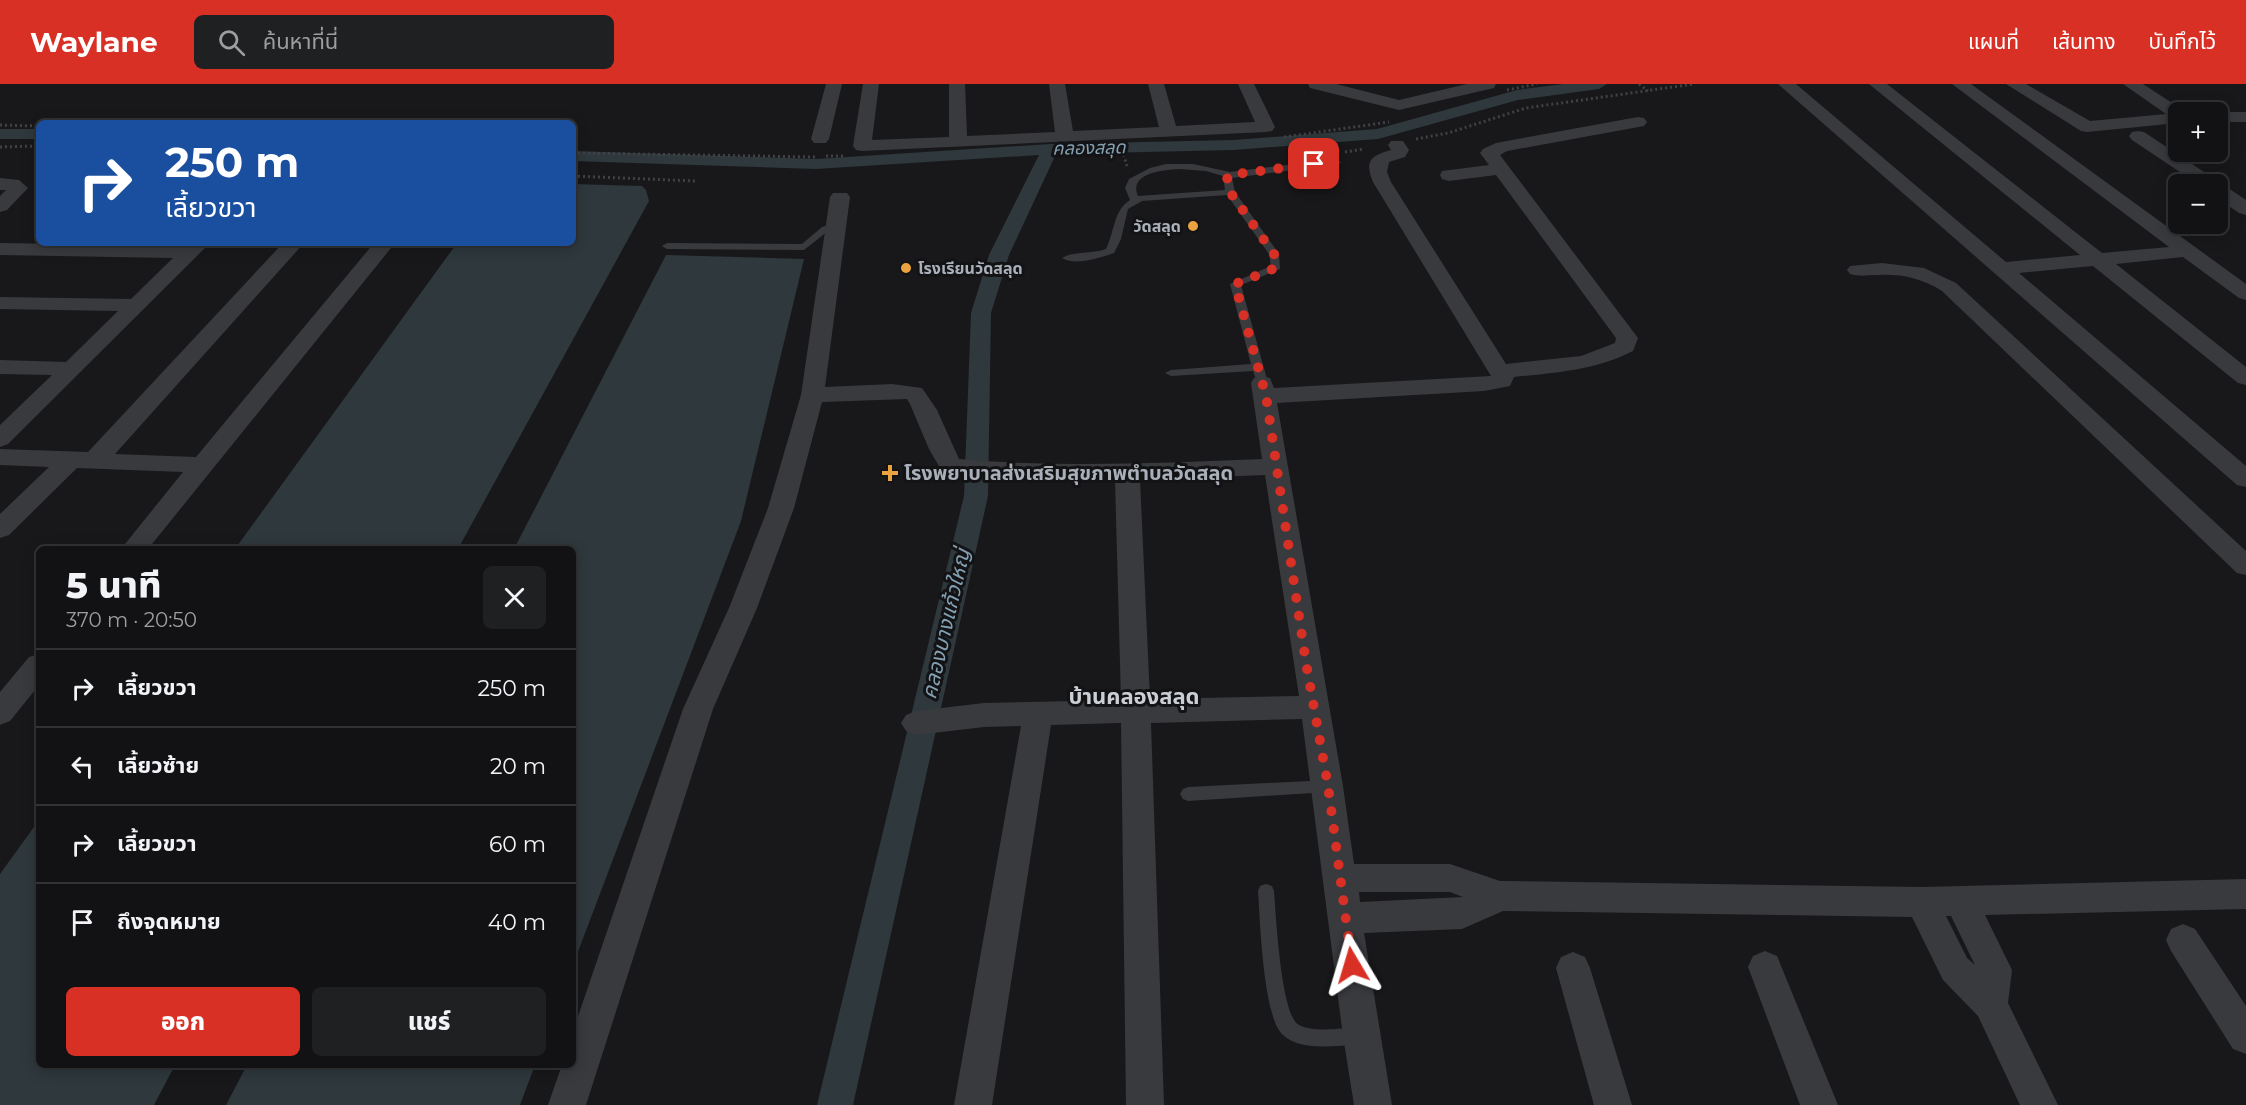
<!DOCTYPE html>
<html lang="th">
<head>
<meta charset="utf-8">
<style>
  body { margin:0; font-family:Montserrat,"Noto Sans Thai",sans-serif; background:#1f2022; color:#f1f3f6; height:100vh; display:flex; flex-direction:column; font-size:22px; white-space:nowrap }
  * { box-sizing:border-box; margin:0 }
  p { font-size:20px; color:#9c9ea0 }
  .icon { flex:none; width:33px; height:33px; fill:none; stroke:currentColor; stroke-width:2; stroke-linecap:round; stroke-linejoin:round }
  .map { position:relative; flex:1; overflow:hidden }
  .side { position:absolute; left:36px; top:462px; width:540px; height:522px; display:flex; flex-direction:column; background:#121214; border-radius:9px; box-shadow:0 3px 15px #0003,0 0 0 2px #313234 }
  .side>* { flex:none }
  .banner { position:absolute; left:36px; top:36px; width:540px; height:126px; border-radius:9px; box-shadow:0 3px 15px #0003,0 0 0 2px #313234; background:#1a4fa0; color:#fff; overflow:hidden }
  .tools { position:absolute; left:2168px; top:18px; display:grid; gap:12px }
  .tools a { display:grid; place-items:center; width:60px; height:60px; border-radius:9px; background:#121214; box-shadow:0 3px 15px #0003,0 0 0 2px #313234; font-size:30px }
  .pin { position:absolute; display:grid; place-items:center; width:51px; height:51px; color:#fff; margin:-26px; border-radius:12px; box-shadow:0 3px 9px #0006 }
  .me { position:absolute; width:66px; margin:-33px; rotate:353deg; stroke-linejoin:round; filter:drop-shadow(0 0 4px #0008) }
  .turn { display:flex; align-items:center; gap:21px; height:126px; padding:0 30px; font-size:27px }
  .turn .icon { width:78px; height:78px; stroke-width:2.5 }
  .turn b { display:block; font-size:42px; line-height:51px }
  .round { display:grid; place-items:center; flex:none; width:63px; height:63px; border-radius:9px; background:#1f2022 }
  .overview { display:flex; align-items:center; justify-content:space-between; height:102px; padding:0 30px }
  h1 { font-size:36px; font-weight:800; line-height:45px }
  .primary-button { display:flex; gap:12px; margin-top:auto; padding:12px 30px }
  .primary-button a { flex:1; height:69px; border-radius:9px; background:#d93025; color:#fff; font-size:24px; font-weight:800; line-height:69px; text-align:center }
  .primary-button a+a { background:#1f2022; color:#f1f3f6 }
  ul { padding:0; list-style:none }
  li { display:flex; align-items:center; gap:18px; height:78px; padding:0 30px; border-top:2px solid #313234 }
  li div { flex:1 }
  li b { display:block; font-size:22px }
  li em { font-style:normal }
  header { display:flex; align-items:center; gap:36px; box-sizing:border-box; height:84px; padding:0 30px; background:#d93025; color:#fff }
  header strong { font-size:28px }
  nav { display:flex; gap:33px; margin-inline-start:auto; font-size:21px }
  .search { width:420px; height:54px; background:#1f2022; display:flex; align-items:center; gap:15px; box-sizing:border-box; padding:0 21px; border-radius:9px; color:#9c9ea0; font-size:22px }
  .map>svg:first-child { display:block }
  .water { fill:#2e383d }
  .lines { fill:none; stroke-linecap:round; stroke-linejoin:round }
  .canal { fill:#2e383d; fill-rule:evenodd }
  .path { stroke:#3f4145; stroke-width:3; stroke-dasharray:2 3; stroke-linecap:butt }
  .service { fill:#393a3e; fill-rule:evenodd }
  .minor { fill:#393a3e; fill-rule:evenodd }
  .route { stroke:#d93025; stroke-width:10; stroke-dasharray:0 18 }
  .poi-dot { fill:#eaa33f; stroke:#131315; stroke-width:2 }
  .labels { text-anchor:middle; stroke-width:6; stroke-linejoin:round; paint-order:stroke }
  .far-poi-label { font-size:16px; font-weight:bold; fill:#aab0b9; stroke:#131315; text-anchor:end }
  .far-water-label { font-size:18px; font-style:italic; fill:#83a0b2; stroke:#131315 }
  .poi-label { font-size:20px; font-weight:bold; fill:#aab0b9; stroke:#131315; text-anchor:start }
  .water-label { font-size:21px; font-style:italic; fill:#83a0b2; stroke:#131315 }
  .quarter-label { font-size:22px; font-weight:bold; fill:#cbcfd5; stroke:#131315 }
</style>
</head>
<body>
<header>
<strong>Waylane</strong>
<div class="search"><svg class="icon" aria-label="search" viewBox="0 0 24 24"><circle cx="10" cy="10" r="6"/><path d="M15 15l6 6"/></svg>ค้นหาที่นี่</div>
<nav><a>แผนที่</a><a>เส้นทาง</a><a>บันทึกไว้</a></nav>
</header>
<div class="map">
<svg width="2246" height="1021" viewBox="0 0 2246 1021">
  <rect width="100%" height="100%" fill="#18181a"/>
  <path class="water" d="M573 100 642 102 646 106 649 117 458 465H235L457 159H573Z
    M666 171 804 175 741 437 573 881V465H514Z
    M39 736V981H175L154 1021H0V790Z
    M247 981H535L520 1021H226Z"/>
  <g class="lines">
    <path class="canal" d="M1563 0H1607L1599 5 1518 16 1378 55 1234 66 1056 70 1009 171 991 229 988 412 853 1021H817L964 412 971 229 989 171 1039 71 816 85 573 77V67L816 75 1050 60 1234 56 1377 45 1517 6Z
      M0 45H39V55H0Z"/>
    <path class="path" d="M1639 0 1648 7
      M1507 6 1537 0
      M0 41 39 42
      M1284 53 1389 38
      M1416 55 1448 49 1526 24 1694 0
      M0 63 39 62
      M1122 66 1127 82
      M1345 68 1364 65
      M573 69 815 73
      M826 72H845
      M573 92 695 97"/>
    <path class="service" d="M1336 75 1341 78 1339 80 1232 94 1235 108 1279 170 1280 185 1241 201 1268 299 1266 301H1258L1253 287 1171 292 1165 289 1171 286 1251 280 1230 200 1271 182 1269 170 1227 111 1142 117 1128 125 1121 155 1114 169C1100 174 1074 182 1062 174 1073 167 1093 170 1106 165 1115 147 1113 127 1130 116L1125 104 1129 95 1150 84 1166 80H1193L1230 88ZM1179 85 1206 87 1223 92 1225 106 1138 112C1128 89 1163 86 1179 85Z
      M835 139 840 142 828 147 804 166 667 165 662 162 667 159 802 160 822 143Z
      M1328 696 1333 697 1336 702 1333 707 1328 708 1188 717 1183 715 1180 710 1183 705 1188 703Z
      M1266 800 1272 802 1274 807C1276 830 1281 932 1299 941 1315 949 1342 944 1359 943L1365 946 1368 952 1365 958 1359 961C1335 961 1302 968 1283 951 1263 934 1260 835 1258 807L1260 802Z"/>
    <path class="minor" d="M826 0H842L829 55 826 59H814L811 55Z
      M863 0H879L872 56 949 53V0H965L967 52 1055 48 1049 0H1065L1073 47 1159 43 1148 0H1164L1176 42 1255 38 1238 0H1254L1275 43 1272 47 1266 48 862 67 856 66 853 62Z
      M1308 0H1336L1399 16 1467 0H1496L1494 4 1399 26 1310 4Z
      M1778 0H1796L2006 178 2080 171 1869 0H1887L2102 169 2169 163 1952 0H1971L2246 200V216L2239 214 2183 173 2116 180 2246 283V301L2238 299 2093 182 2019 189 2246 382V403L2237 401Z
      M2006 0H2026L2090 37 2166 30 2123 0H2143L2186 28H2178V39L2087 48 2081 47Z
      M2214 28H2246V38H2217V28Z
      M1638 33 1644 34 1647 38 1644 42 1507 67 1500 71 1638 254 1633 267C1596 286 1555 289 1514 293L1510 302 1484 307 1277 319 1343 702 1354 780H1450L1500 797 1922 803 2246 795V825L1985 831 2012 886 2008 919 2058 1021H2020L1978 932 1943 896 1912 833 1503 827 1462 845 1364 849 1392 1021H1354L1343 952 1302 635 1151 639 1164 1021H1126L1121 639 1051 641 992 1021H954L1021 642 984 643 916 651 906 647 901 639 906 631 916 627 984 619 1121 616 1115 396H1014L943 389 929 365 910 320 907 315 822 318 794 424 757 524 713 625 586 1021H548L562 981H573V947L683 625 729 524 768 424 801 311 830 113 833 109H847L850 113 825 303 892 300 922 304 937 326 959 375C1060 384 1161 379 1262 375L1251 299 1254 294 1262 292 1270 294 1274 304 1491 292 1373 98C1364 76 1371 72 1391 66L1388 61 1391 57H1403L1409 66 1405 73 1389 78 1387 88 1391 98 1506 280 1581 272 1615 259 1616 254 1496 91 1449 97 1442 95 1440 91 1442 87 1489 81 1480 69 1483 65 1496 59ZM1265 391 1299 612 1150 615 1140 396ZM1359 808H1450L1463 813 1360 818ZM1946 832H1951L1975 881 1967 874Z
      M2138 47 2144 48 2246 116V131L2239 129 2217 114V100H2198L2132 56 2129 52 2132 48Z
      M0 94 19 96 28 104 7 126 0 128V112L6 106H0Z
      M0 159 186 162 189 159H210L8 360 0 363V341L52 291 0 290V276L66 278 118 227 0 225V213L131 215 173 174 0 171Z
      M283 159H304L115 370 196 373 374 159H395L148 465H121L183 388 77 384 9 451 0 454V430L49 383 0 381V365L88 368Z
      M1882 179 1924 184 1956 199 2246 467V491L2237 489 1942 207C1921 194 1902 190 1878 191 1869 191 1859 193 1850 190L1847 186 1850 182Z
      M39 570V601L10 637 0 641V608L29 573Z
      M2183 840 2195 845 2246 922V970L2233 965 2171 867 2166 856 2171 845Z
      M1765 867 1777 872 1838 1021H1800L1748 883 1753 872Z
      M1573 868 1585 873 1590 884 1632 1021H1594L1556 884 1561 873Z"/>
  </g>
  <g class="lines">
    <path class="route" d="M1314 80 1229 91 1227 93 1230 108 1274 170 1276 183 1271 186 1235 200 1266 312 1306 579 1328 702 1352 881"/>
  </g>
  <g class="poi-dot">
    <circle cx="1193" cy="142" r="6"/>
    <circle cx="906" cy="184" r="6"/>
    <path d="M887 380h6v6h6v6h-6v6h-6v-6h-6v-6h6z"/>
  </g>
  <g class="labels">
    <g class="far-poi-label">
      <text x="1181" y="148">วัดสลุด</text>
      <text x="918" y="190" text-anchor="start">โรงเรียนวัดสลุด</text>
    </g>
    <g class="far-water-label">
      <text transform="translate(1089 64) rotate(-1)" y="6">คลองสลุด</text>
    </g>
    <g class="poi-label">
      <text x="904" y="396">โรงพยาบาลส่งเสริมสุขภาพตำบลวัดสลุด</text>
    </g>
    <g class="water-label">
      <text transform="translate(946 540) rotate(-77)" y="7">คลองบางแก้วใหญ่</text>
    </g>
    <g class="quarter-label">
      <text x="1134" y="620">บ้านคลองสลุด</text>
    </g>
  </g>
</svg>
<div class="tools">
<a>+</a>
<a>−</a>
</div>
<div class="pin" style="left:1314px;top:80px;background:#d93025"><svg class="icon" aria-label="arrive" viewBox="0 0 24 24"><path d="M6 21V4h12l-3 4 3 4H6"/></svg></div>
<svg class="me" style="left:1352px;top:881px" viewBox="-20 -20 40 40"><path d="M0-17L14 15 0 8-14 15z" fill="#d93025" stroke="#fff" stroke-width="4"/></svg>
<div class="banner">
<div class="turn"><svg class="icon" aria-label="right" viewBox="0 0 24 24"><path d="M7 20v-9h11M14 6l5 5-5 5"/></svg><div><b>250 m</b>เลี้ยวขวา</div></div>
</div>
<section class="side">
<div class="overview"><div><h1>5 นาที</h1><p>370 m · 20:50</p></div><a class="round"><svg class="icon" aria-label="close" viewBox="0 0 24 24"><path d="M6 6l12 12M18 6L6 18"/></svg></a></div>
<ul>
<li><svg class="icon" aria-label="right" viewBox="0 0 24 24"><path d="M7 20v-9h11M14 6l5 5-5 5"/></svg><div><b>เลี้ยวขวา</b></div><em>250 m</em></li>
<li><svg class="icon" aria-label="left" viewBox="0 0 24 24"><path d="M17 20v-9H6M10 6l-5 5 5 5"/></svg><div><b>เลี้ยวซ้าย</b></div><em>20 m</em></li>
<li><svg class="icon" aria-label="right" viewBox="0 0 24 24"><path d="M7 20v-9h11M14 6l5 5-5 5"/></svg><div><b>เลี้ยวขวา</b></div><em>60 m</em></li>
<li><svg class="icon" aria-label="arrive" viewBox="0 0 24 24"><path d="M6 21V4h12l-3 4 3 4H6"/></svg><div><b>ถึงจุดหมาย</b></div><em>40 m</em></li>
</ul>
<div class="primary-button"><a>ออก</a><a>แชร์</a></div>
</section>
</div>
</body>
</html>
